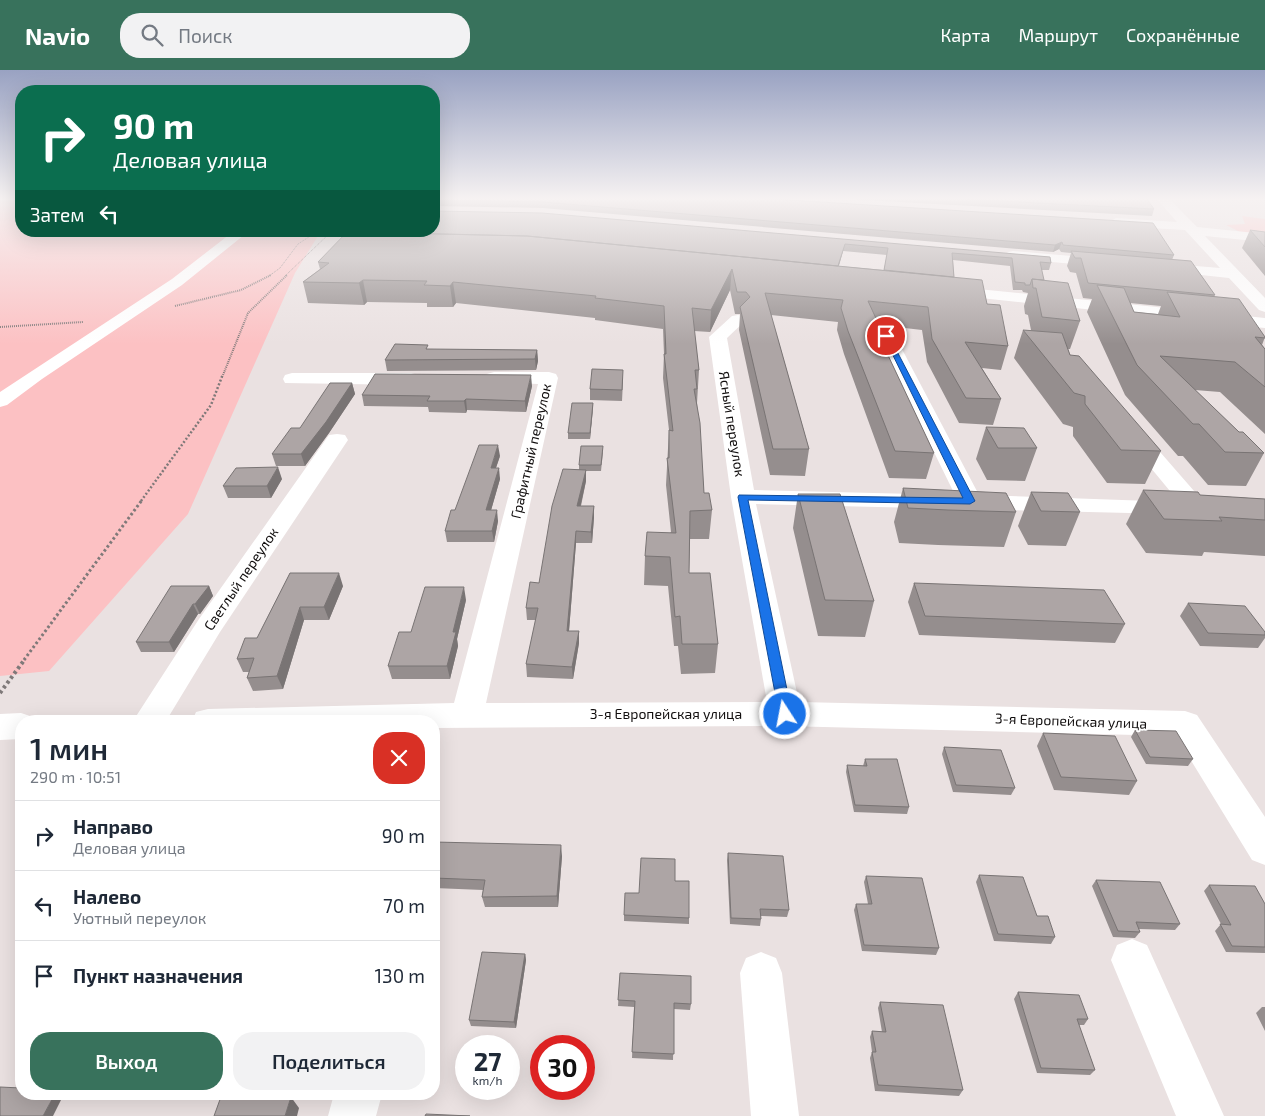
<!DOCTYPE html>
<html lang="ru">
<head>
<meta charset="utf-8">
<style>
  body { margin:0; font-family:"Exo 2",sans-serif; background:#f2f2f3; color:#1f2937; height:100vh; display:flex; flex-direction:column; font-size:19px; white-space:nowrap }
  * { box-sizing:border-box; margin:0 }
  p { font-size:16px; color:#747a83 }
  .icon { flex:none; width:28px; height:28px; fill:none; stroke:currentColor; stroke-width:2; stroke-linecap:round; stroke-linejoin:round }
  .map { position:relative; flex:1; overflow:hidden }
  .side { position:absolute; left:15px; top:645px; width:425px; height:385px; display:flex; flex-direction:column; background:#fff; border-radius:20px; box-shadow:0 5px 20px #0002 }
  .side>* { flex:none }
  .top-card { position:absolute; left:15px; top:15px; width:425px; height:152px; border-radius:20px; box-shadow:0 5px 20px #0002; background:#0b6e4f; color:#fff; overflow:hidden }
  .speed { position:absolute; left:455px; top:965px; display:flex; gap:10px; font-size:25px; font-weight:700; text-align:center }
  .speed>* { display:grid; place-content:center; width:65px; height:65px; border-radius:50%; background:#fff; box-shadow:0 5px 20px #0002; line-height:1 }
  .speed small { font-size:12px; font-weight:400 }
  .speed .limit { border:8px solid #d22; background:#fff; color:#111 }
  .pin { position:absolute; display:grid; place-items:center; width:42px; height:42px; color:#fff; margin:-21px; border:2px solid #fff; border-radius:50%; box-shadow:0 1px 5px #0007 }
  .me { position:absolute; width:55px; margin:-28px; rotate:349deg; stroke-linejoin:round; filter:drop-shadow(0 0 4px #0008) }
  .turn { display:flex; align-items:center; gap:18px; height:105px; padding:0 15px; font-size:22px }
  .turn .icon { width:65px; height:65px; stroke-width:2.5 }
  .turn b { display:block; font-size:35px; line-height:42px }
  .then { display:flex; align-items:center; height:48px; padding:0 15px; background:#0003; gap:10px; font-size:19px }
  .round { display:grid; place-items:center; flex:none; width:52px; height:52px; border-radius:20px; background:#f2f2f3 }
  .summary { display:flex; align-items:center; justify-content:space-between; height:85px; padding:0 15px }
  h1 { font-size:30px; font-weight:600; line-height:38px }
  .button { display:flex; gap:10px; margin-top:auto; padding:10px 15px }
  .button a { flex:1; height:58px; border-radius:20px; background:#38725c; color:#fff; font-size:20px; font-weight:600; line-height:58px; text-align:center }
  .button a+a { background:#f2f2f3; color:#1f2937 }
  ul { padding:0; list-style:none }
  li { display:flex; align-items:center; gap:15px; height:70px; padding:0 15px; border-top:1px solid #e0e1e3 }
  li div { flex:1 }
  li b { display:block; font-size:19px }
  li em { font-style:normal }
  header { display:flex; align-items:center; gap:30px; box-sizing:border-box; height:70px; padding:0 25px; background:#38725c; color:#fff }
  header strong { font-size:24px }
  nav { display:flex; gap:28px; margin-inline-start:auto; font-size:18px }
  .search { width:350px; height:45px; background:#f2f2f3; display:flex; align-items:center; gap:12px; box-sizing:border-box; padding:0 18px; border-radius:20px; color:#747a83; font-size:19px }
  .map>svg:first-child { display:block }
  .green { fill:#fcc1c3 }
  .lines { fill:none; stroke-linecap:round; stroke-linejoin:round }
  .path-far4 { stroke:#7f7979; stroke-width:1; stroke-dasharray:1 1; stroke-linecap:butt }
  .path-far3 { stroke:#7f7979; stroke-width:2; stroke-dasharray:1 1; stroke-linecap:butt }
  .path-far2 { stroke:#7f7979; stroke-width:2.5; stroke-dasharray:2 2; stroke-linecap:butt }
  .path-far1 { stroke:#7f7979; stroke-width:3; stroke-dasharray:2.5 2.5; stroke-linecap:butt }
  .path { stroke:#7f7979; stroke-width:4; stroke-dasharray:3 3; stroke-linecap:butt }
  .minor { fill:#fff; fill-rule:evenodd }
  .wall { fill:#958e8e; fill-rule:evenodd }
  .shaded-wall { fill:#797474 }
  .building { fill:#ada5a5; stroke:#797474 }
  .route { fill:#1a73e8; stroke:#114b97 }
  .labels { text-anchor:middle; stroke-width:4; stroke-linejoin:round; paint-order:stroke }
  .street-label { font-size:14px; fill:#110e0e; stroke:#fff }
</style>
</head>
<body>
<header>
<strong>Navio</strong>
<div class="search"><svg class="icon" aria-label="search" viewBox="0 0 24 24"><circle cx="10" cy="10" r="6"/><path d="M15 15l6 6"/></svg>Поиск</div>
<nav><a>Карта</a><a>Маршрут</a><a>Сохранённые</a></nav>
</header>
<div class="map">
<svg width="1265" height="1046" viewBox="0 0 1265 1046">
  <rect width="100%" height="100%" fill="#eae1e1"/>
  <path class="green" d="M0 128H21V161H321L295 203 188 444 49 601 0 606Z
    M1242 146 1265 149V167L1240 162 1226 155 1245 154Z"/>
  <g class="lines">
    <path class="path-far4" d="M269 206 280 198 298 174 318 161
      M285 206 332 161"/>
    <path class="path-far3" d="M175 236 241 220 271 205
      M0 257 83 252
      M223 305 248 243 287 205"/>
    <path class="path-far2" d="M141 431 211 335 223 304"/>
    <path class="path-far1" d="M24 590 142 430"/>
    <path class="path" d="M0 623 25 589"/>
    <path class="minor" d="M1156 128H1168L1197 157 1265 164V172L1205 166 1265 228V242L1259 240 1229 208 1155 200 1153 197 1155 194 1160 193 1220 198 1185 160 1116 156 1110 152 1116 148 1177 152Z
      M234 161H249L182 215 42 309 7 335 0 337V322L172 209Z
      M1013 181 1107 189 1114 193 1107 197 1008 188 1006 185 1008 182Z
      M948 216 1265 248V258L943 224 940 221 943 218Z
      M738 245 744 246 746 250 727 268 754 420 955 425 877 266 880 262H892L895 266 979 425 1179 432 1122 363 1126 359 1133 357 1140 359 1208 437 1205 442C1194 445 1189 444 1182 435L1180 442 1171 444 756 434 799 632 1185 641 1197 645 1265 747V795L1252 790 1176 666 785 656 434 658V651H192L196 642 208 639 454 633 538 314 487 312 485 308 487 304 494 302H549L556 304 558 308 486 633 767 632 731 427 709 267 732 246Z
      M292 303H411L418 305 420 309 418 313 411 315 285 313 283 309 285 305Z
      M337 364 345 365 348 370 220 562 166 651H133L199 549 329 365Z
      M21 643 33 647 35 651H21V669L0 670V644Z
      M1132 869 1147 875 1224 1046H1176L1111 890 1117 875Z
      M761 882 776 888 782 903 799 1046H751L740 903 746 888Z
      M334 1024H382L376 1046H328Z"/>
  </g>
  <path class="wall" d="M434 128H758L1174 185 1172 190 1215 225 1214 226 1265 267 1262 275 1265 279V364L1220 322 1195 320 1239 362 1264 383 1246 416 1208 415 1183 386H1178L1125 325 1087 242 1092 229 1083 228 1076 203 1070 202 1067 196 1071 183 1061 182 1059 179 1053 182 543 138 434 136ZM1130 233 1161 236 1158 244 1134 242Z
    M826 128H1146L1154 139 1152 146Z
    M434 141 1050 187 1051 193 1049 200H1041L1044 210 1080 251 1070 279H1068L1070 285 1161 381 1145 414 1107 413 1073 366V357L1063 354 1014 288 1023 260H1031L1028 245 1025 244 1024 236 1028 223 1023 222 1022 220H1013L1010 196 953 190 954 207 987 234 1008 276 1001 300 982 298 1001 329 993 355 959 353 927 292 922 260 879 255 891 281 889 288 934 383 926 409 889 408 844 284 837 260 838 252 771 245 809 379 805 406 770 405 739 260 740 244H735L730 220 710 262 694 261 699 300 697 333 704 423 712 440 709 469H690L689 503 718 574 715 603 681 604 678 576H674L668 516 644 515 645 486 671 462 666 415 669 360 663 308 664 284 663 259 595 250V248L456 233 453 237H427V233L367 232 364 235 308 233 303 212 320 199 318 192 360 162ZM843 181 887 185 884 200 839 196Z
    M1250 160 1265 162V206L1242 178Z
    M537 280 538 291 536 300 387 301 385 290Z
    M623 311 622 331 590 330V319Z
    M352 313 355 324 329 363 305 396H276L272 384Z
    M532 316 526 342 467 340 466 343 429 342 428 337 364 336 362 325Z
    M593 333 590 369H568V363Z
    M986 357 1037 378 1025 411 987 410 976 389Z
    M603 382 601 401H586V411L581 436H594V447L592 473H576L569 561H579V573L573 609 527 607 526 594 536 550H527L526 538 539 513 579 399V395Z
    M500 386 496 398 500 409 491 440 498 451 494 472H447L445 461 455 440Z
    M282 409 271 428H228L223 416Z
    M903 418 1016 442 1004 477 938 475 899 473 894 452Z
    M1143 420 1200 425 1265 429V486L1204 482 1202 486 1146 483 1126 454Z
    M1031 422 1080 442 1066 476 1028 475 1018 456Z
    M798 424 874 531 865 567 818 566 793 458Z
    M290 503 343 516 329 550H304L283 619 253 621 247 608 249 602H243L237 589 257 568Z
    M914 513 1125 554 1115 573 919 565 908 532Z
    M209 516 213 526 200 544H198L174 582H141L136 572Z
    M466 530 457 569 458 576 450 609H392L388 596Z
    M1188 533 1265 562V568L1258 578 1200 576 1180 546Z
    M1135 660 1193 689 1188 696 1146 694 1131 667Z
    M1043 663 1137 711 1129 725 1054 720 1037 676Z
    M944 677 1015 718 1011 725 953 722 942 684Z
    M865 689 909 737 907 744 854 742 846 702 847 695 863 696Z
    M434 772 562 786 558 837H485L482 827 483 820 434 818Z
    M728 783 789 840 787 847 761 846V849L760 856 730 854 727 790Z
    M979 805 1037 846 1055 867 1051 874 994 871 976 812Z
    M866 806 939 878 936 885 862 881 854 840 856 834H868L864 812Z
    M1096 810 1180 854 1175 860 1139 859 1140 862 1135 868 1113 867 1092 816Z
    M675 811 689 848V854L624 851V845L639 823Z
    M1209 815 1265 834V883L1226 882 1215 861 1221 854 1204 821Z
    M525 884 526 890 516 958 471 956 469 950Z
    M620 903 691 934 690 940 674 939 673 990 632 988 634 937 618 936Z
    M1018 922 1088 949 1084 955H1079L1095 1000 1090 1005 1037 1003 1014 929Z
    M880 932 963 1020 959 1026 875 1021 870 988 872 982 870 967 872 961 882 962 878 938Z
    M1262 937H1265V961L1256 943Z"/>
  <path class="shaded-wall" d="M1062 172 1059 179 1053 182 1055 175Z
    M845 174 843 181 836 204 837 197Z
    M732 199 730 220 710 262 711 240Z
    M363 210 367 232 364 235 359 213Z
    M453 212 456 233 453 237 450 216Z
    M537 280 538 291 536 300 535 289Z
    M531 305 532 316 526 342 525 331Z
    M352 313 355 324 329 363 305 396 301 384Z
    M466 329 467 340 466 343 464 331Z
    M593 333V339L590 369V363Z
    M498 375 500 386 492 409 491 398Z
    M278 397 282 409 271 428 267 416Z
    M499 398 500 409 488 451 486 440Z
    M586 400V411L578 447 577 436Z
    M594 436V447L592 473 591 462Z
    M497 440 498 451 494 472 492 461Z
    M576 461V473L568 573 567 561Z
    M339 503 343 516 329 550 324 537Z
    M209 516 213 526 200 544 195 534Z
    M464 517 466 530 457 569 458 576 450 609 447 596 453 562Z
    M193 534 198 544 174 582 169 572Z
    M300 537 304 550 283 619 277 606Z
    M579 561V573L573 609 572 597Z
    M561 775 562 786 558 837 557 826Z
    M525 884 526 890 516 958 514 952Z
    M55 1024H60L63 1026 53 1046H43Z
    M291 1027 299 1038 297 1046H285Z"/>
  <path class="building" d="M434 128H758L1153 153 1174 185 1063 175 1062 172 1055 175 543 132 434 130Z
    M941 128H1146L1154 139Z
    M434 141 542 143 1050 187 1051 193 1040 192 1044 210 1032 209 1030 215H1025V213L1015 212 1012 188 952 183 954 207 884 200 888 178 845 174 838 196 527 166 360 162 361 161H434Z
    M1250 160 1265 162V177Z
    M347 162 527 166 982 210 987 234 1000 235 1008 276 965 272 1001 329 966 328 932 269 928 237 868 231 891 281H886L934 383 895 381 848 261 841 238 843 230 765 223 809 379H773L740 237 750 227 746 222H737L732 199 711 240 692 238 699 300H695L697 319H694L700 353 704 423H709L712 440 690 441 689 503H710L718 574H682L680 546 675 547 670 487 645 486 647 462 676 463 667 388H669V360L673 361 664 284H666L664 236 595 228 596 226 453 212 450 216 424 215 427 211 363 210 359 213 303 212 329 193 318 192Z
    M1071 181 1191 191 1215 225 1088 213 1081 188H1075Z
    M1032 209 1068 213 1080 251 1042 247 1036 218H1033Z
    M1097 215 1124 218 1134 242 1180 247 1167 222 1239 229 1265 267V268L1255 267 1265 279V317L1235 292 1160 286 1239 362H1243L1264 383 1225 382 1199 354H1193L1137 295Z
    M1023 260 1062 263 1070 285 1079 286 1161 381 1121 380 1085 334V326L1074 323Z
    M395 274 428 275 426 279 537 280 535 289 385 290Z
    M592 299 623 300 622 320 590 319Z
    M375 304 531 305 525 331 466 329 464 331H427L430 326 362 325Z
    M330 313H352L326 352 301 384H272L291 358H300Z
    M572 333H593L590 363H568Z
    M986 357 1024 358 1037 378H998Z
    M479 375H498L491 398H499L486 440H497L492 461H445L451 440H455Z
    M581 376H603L601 395H579Z
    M278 397 267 416H223L236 398Z
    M563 399 586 400 577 436H594L591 462 576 461 567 561H579L572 597 526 594 538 538H526L530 512 539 513 552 436Z
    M903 418 1006 423 1016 442 948 440 908 438Z
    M1143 420 1198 422 1200 425 1265 429V450L1219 447 1222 451 1164 449Z
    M1031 422 1068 423 1080 442 1041 441Z
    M798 424H840L874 531 825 530Z
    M290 503H339L324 537H300L277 606 247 608 254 588 237 589 245 568H257Z
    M914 513 1104 520 1125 554 925 546Z
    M171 516H209L195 534H193L169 572H136Z
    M425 517H464L453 562H456L447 596H388L399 562H411Z
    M1188 533 1245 536 1265 562V565L1208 563Z
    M1135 660 1176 661 1193 689 1150 687Z
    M1043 663 1115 666 1137 711 1061 707Z
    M944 677 1001 680 1015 718 956 715Z
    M865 689H897L909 737 855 735 847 695 867 696Z
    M434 772 561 775 557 826 482 827 485 810 434 808Z
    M728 783 783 786 789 840 760 839 761 849 731 848Z
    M641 788 675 789V811H689V848L624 845 625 823H639Z
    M979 805 1023 807 1037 846H1048L1055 867 998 864Z
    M866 806 922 808 939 878 864 875 856 834H872Z
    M1096 810 1160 812 1180 854 1136 852 1140 862 1118 861Z
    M1209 815 1255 816 1265 834V877L1232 876 1220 854 1231 855Z
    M482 882 525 884 514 952 469 950Z
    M620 903 691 906V934L674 933V984L632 982 635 931 618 930Z
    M1018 922 1079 925 1088 949H1077L1095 1000 1041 998Z
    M880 932 943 935 963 1020 878 1015 872 982H876L872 961 886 962Z
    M0 1017 21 1018V1024H55L43 1046H0Z
    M222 1024 291 1027 285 1046H214Z
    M426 1044 470 1046H425Z"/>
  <linearGradient id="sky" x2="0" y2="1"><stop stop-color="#99a2c2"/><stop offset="0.47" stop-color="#f6f2f2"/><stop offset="1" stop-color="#f6f2f2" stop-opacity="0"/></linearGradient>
  <rect width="1265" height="274" fill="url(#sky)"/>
  <path class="route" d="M883 265 889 266 975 431 970 434 748 430 792 644 785 649 779 644 738 427 739 425 963 428Z"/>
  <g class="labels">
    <g class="street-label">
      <text transform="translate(732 354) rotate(81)" y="5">Ясный переулок</text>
      <text transform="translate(531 381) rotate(-77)" y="5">Графитный переулок</text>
      <text transform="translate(241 509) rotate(-56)" y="5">Светлый переулок</text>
      <text x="666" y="649">3-я Европейская улица</text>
      <text transform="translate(1071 651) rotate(2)" y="5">3-я Европейская улица</text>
    </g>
  </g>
</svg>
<div class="speed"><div>27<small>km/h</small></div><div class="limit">30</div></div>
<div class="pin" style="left:886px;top:266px;background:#d93025"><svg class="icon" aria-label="arrive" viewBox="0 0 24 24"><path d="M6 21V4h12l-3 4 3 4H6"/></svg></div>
<svg class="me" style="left:785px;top:644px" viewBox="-20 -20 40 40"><circle r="17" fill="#1a73e8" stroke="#fff" stroke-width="3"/><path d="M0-11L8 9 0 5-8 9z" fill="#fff"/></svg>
<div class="top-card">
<div class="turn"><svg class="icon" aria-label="right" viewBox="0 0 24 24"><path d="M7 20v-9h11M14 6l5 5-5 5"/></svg><div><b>90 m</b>Деловая улица</div></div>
<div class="then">Затем<svg class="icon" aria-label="left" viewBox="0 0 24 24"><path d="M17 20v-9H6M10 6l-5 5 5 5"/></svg></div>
</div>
<section class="side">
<div class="summary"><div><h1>1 мин</h1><p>290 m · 10:51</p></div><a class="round" style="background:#d93025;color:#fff"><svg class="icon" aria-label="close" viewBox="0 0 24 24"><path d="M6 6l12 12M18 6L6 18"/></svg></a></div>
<ul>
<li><svg class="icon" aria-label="right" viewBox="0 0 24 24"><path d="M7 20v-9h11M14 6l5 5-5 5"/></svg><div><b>Направо</b><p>Деловая улица</p></div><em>90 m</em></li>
<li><svg class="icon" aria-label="left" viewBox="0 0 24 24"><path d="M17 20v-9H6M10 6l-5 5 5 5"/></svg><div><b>Налево</b><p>Уютный переулок</p></div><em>70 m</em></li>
<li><svg class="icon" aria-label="arrive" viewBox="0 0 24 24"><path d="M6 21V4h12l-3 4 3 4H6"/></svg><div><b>Пункт назначения</b></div><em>130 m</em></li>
</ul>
<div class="button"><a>Выход</a><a>Поделиться</a></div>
</section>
</div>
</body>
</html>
